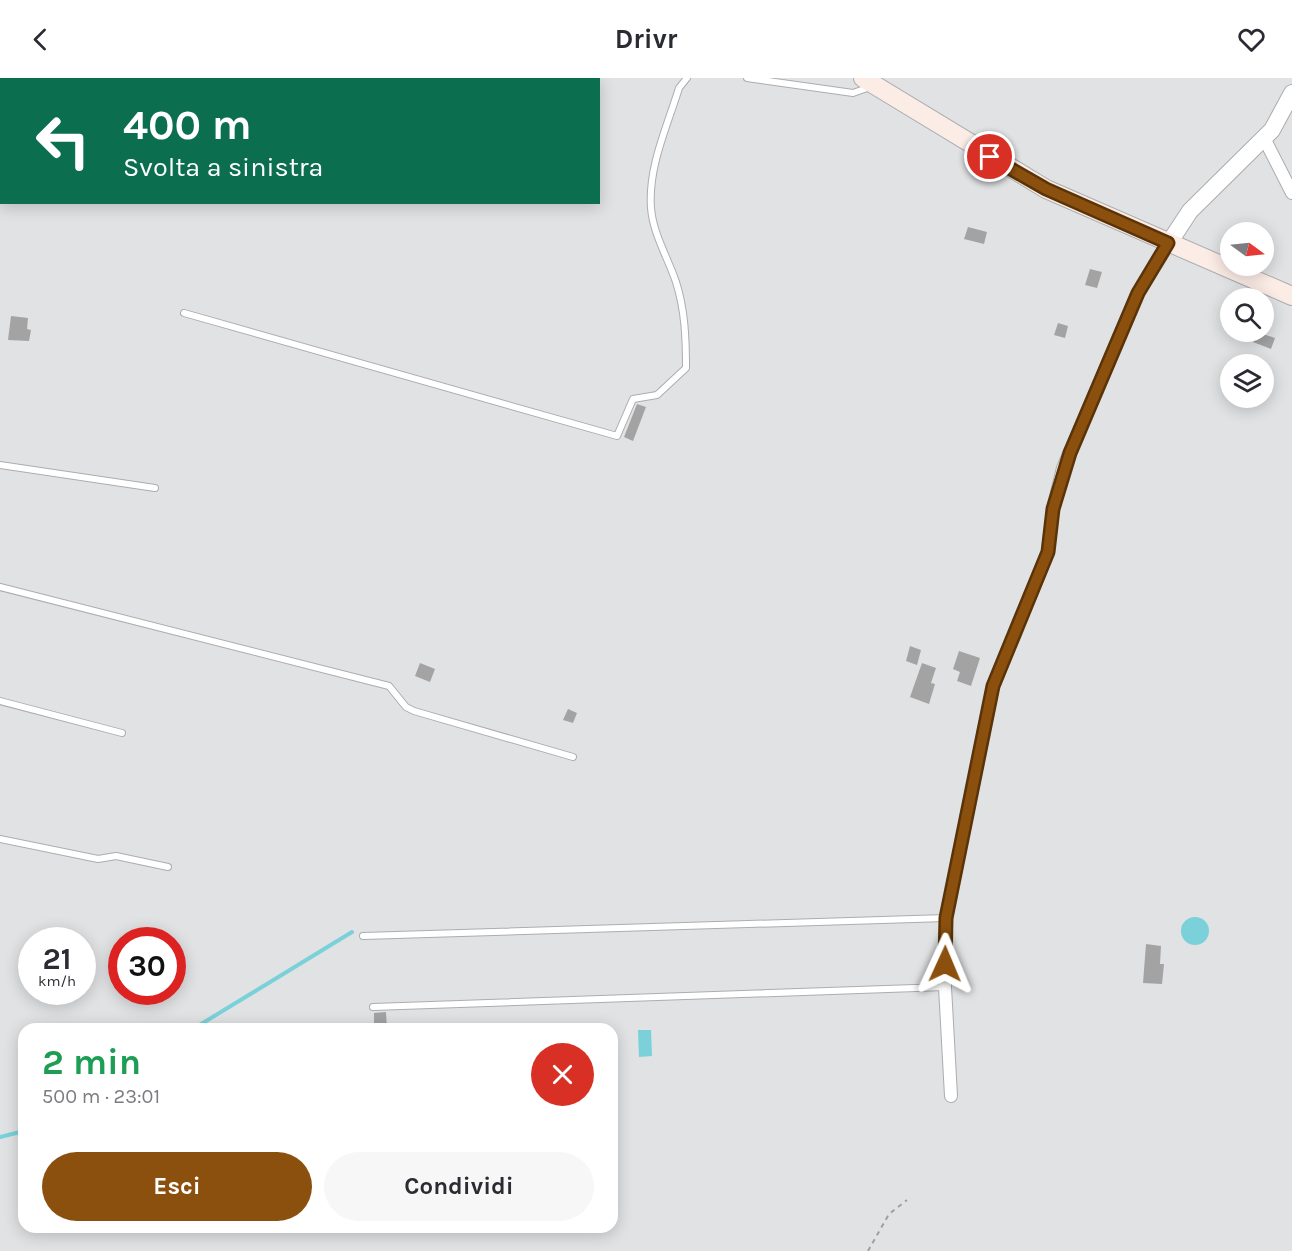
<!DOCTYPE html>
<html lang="it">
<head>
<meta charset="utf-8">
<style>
  body { margin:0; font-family:Karla,sans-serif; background:#f7f7f7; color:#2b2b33; height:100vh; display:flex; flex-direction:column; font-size:22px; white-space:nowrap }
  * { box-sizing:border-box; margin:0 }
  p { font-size:20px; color:#7c7c81 }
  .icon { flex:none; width:33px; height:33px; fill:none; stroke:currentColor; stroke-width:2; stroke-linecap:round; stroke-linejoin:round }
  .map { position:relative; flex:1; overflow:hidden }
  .drawer { position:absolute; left:18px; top:945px; width:600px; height:210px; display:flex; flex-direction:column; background:#fff; border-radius:18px; box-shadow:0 3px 15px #0003 }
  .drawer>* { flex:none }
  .guide { position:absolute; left:0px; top:0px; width:600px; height:126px; box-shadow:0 3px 15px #0003; background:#0b6e4f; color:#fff; overflow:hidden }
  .needle { width:39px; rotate:105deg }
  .tools { position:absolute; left:1220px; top:144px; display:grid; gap:12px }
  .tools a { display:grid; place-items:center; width:54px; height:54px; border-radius:50%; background:#fff; box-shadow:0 3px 15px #0003; font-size:30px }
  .speed { position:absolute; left:18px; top:849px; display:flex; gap:12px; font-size:30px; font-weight:700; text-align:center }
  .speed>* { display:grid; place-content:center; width:78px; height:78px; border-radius:50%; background:#fff; box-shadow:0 3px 15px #0003; line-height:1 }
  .speed small { font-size:15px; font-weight:400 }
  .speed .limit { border:9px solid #d22; background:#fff; color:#111 }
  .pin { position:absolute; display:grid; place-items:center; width:51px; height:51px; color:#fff; margin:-26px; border:3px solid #fff; border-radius:50%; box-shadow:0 2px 6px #0007 }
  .me { position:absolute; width:66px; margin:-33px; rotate:1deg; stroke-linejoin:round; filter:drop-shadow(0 0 4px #0008) }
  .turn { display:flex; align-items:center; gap:21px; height:126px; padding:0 24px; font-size:27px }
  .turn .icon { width:78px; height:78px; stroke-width:2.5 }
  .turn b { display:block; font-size:42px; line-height:51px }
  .round { display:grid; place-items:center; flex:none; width:63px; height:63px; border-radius:32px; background:#f7f7f7 }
  .summary { display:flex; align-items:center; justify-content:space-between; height:102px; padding:0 24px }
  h1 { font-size:36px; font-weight:700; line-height:45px; color:#1e9e55 }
  .cta { display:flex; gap:12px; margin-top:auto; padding:12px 24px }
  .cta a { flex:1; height:69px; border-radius:36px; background:#8b500d; color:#fff; font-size:24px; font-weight:700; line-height:69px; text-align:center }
  .cta a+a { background:#f7f7f7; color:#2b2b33 }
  header { display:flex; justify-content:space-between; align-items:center; height:78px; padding:0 24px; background:#fff; font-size:27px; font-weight:700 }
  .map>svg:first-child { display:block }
  .water { fill:#7ad1d9 }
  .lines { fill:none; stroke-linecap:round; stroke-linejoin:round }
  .stream { stroke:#7ad1d9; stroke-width:4 }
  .building { fill:#a4a3a4 }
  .service-casing { stroke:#acadaf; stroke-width:8 }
  .minor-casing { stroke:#acadaf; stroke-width:14 }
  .tertiary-casing { stroke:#acadaf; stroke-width:18 }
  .secondary-casing { stroke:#acadaf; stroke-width:20 }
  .path { stroke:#9e9fa1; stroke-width:2; stroke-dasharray:4.5 4.5; stroke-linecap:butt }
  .service { stroke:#fff; stroke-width:6 }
  .minor { stroke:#fff; stroke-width:12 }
  .tertiary { stroke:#fff; stroke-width:16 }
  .secondary { stroke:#fcece6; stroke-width:18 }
  .route-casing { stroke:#5a3408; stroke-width:15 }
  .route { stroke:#8b500d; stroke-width:10 }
</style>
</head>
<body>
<header><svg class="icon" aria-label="back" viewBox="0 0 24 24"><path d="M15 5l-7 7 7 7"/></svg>Drivr<svg class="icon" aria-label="heart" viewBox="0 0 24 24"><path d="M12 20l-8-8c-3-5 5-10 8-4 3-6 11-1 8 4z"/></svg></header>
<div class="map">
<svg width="1292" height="1173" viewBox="0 0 1292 1173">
  <rect width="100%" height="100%" fill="#e0e2e4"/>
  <path class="water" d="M1181 853a14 14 0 1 1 28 0a14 14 0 1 1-28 0Z
    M638 952H651L652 978 639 979Z"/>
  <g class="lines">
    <path class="stream" d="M193 951 352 854
      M0 1059 24 1053"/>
  </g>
  <path class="building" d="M968 149 987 154 984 166 964 161Z
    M1090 191 1102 194 1097 210 1085 207Z
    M11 238 28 240 27 251 31 252 29 263 8 262Z
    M1058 245 1068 248 1065 260 1054 257Z
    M1257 254 1275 260 1271 271 1253 264Z
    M637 326 646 329 633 363 624 359Z
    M910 568 921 572 917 587 906 583Z
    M959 573 980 580 971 608 957 603 960 594 953 591Z
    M420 585 435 591 430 604 415 598Z
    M922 585 936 590 931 605 935 606 929 626 910 619Z
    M568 631 577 635 573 645 563 642Z
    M1146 866 1161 868 1160 886H1164L1162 906 1143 905Z
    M386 934 387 951H374V935Z"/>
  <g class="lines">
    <defs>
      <path id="service" d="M747 0 853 15 870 9
        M184 235 617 358 633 321 657 317 686 290C686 261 685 232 676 204 668 180 653 156 651 130 648 89 667 49 679 10L687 0
        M0 387 155 410
        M0 509 389 608 406 629 414 633 573 679
        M0 623 122 655
        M0 761 98 781 116 778 168 789
        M363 858 946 840
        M373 929 944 909"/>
      <path id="minor" d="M1264 60 1292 115
        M951 1018 945 909 946 840 993 608 1048 474 1053 431 1063 390 1138 215 1169 165"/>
      <path id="tertiary" d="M1169 165 1190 133 1272 52 1292 15"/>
      <path id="secondary" d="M863 0 1046 111 1292 218"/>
    </defs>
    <use href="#service" class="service-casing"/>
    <use href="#minor" class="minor-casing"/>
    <use href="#tertiary" class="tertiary-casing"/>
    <use href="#secondary" class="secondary-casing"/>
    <path class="path" d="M868 1173 889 1136 907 1122"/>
    <use href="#service" class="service"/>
    <use href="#minor" class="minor"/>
    <use href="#tertiary" class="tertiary"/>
    <use href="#secondary" class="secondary"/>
  </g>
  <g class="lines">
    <defs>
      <path id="route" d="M945 886 946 840 993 608 1048 474 1053 431 1070 375 1138 215 1168 165 1046 111 990 79"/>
    </defs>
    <use href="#route" class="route-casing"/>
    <use href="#route" class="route"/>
  </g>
</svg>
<div class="tools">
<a><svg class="needle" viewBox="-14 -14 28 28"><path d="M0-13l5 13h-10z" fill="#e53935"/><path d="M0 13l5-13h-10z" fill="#7c7c81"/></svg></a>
<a><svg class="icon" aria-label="search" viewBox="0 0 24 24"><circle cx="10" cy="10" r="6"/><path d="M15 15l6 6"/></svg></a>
<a><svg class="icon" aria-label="layers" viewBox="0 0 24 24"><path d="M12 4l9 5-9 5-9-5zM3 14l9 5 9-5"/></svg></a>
</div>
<div class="speed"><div>21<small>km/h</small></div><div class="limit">30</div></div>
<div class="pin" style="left:990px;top:79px;background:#d93025"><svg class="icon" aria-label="arrive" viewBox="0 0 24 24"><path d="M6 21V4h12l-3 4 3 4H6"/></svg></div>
<svg class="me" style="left:945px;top:886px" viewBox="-20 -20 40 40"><path d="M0-17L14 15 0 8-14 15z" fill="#8b500d" stroke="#fff" stroke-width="4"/></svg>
<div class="guide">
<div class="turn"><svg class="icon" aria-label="left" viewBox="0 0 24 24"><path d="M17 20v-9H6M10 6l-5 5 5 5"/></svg><div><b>400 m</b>Svolta a sinistra</div></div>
</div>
<section class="drawer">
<div class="summary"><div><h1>2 min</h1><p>500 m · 23:01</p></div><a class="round" style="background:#d93025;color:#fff"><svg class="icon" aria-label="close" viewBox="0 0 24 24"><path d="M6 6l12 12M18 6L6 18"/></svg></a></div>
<div class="cta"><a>Esci</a><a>Condividi</a></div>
</section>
</div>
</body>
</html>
